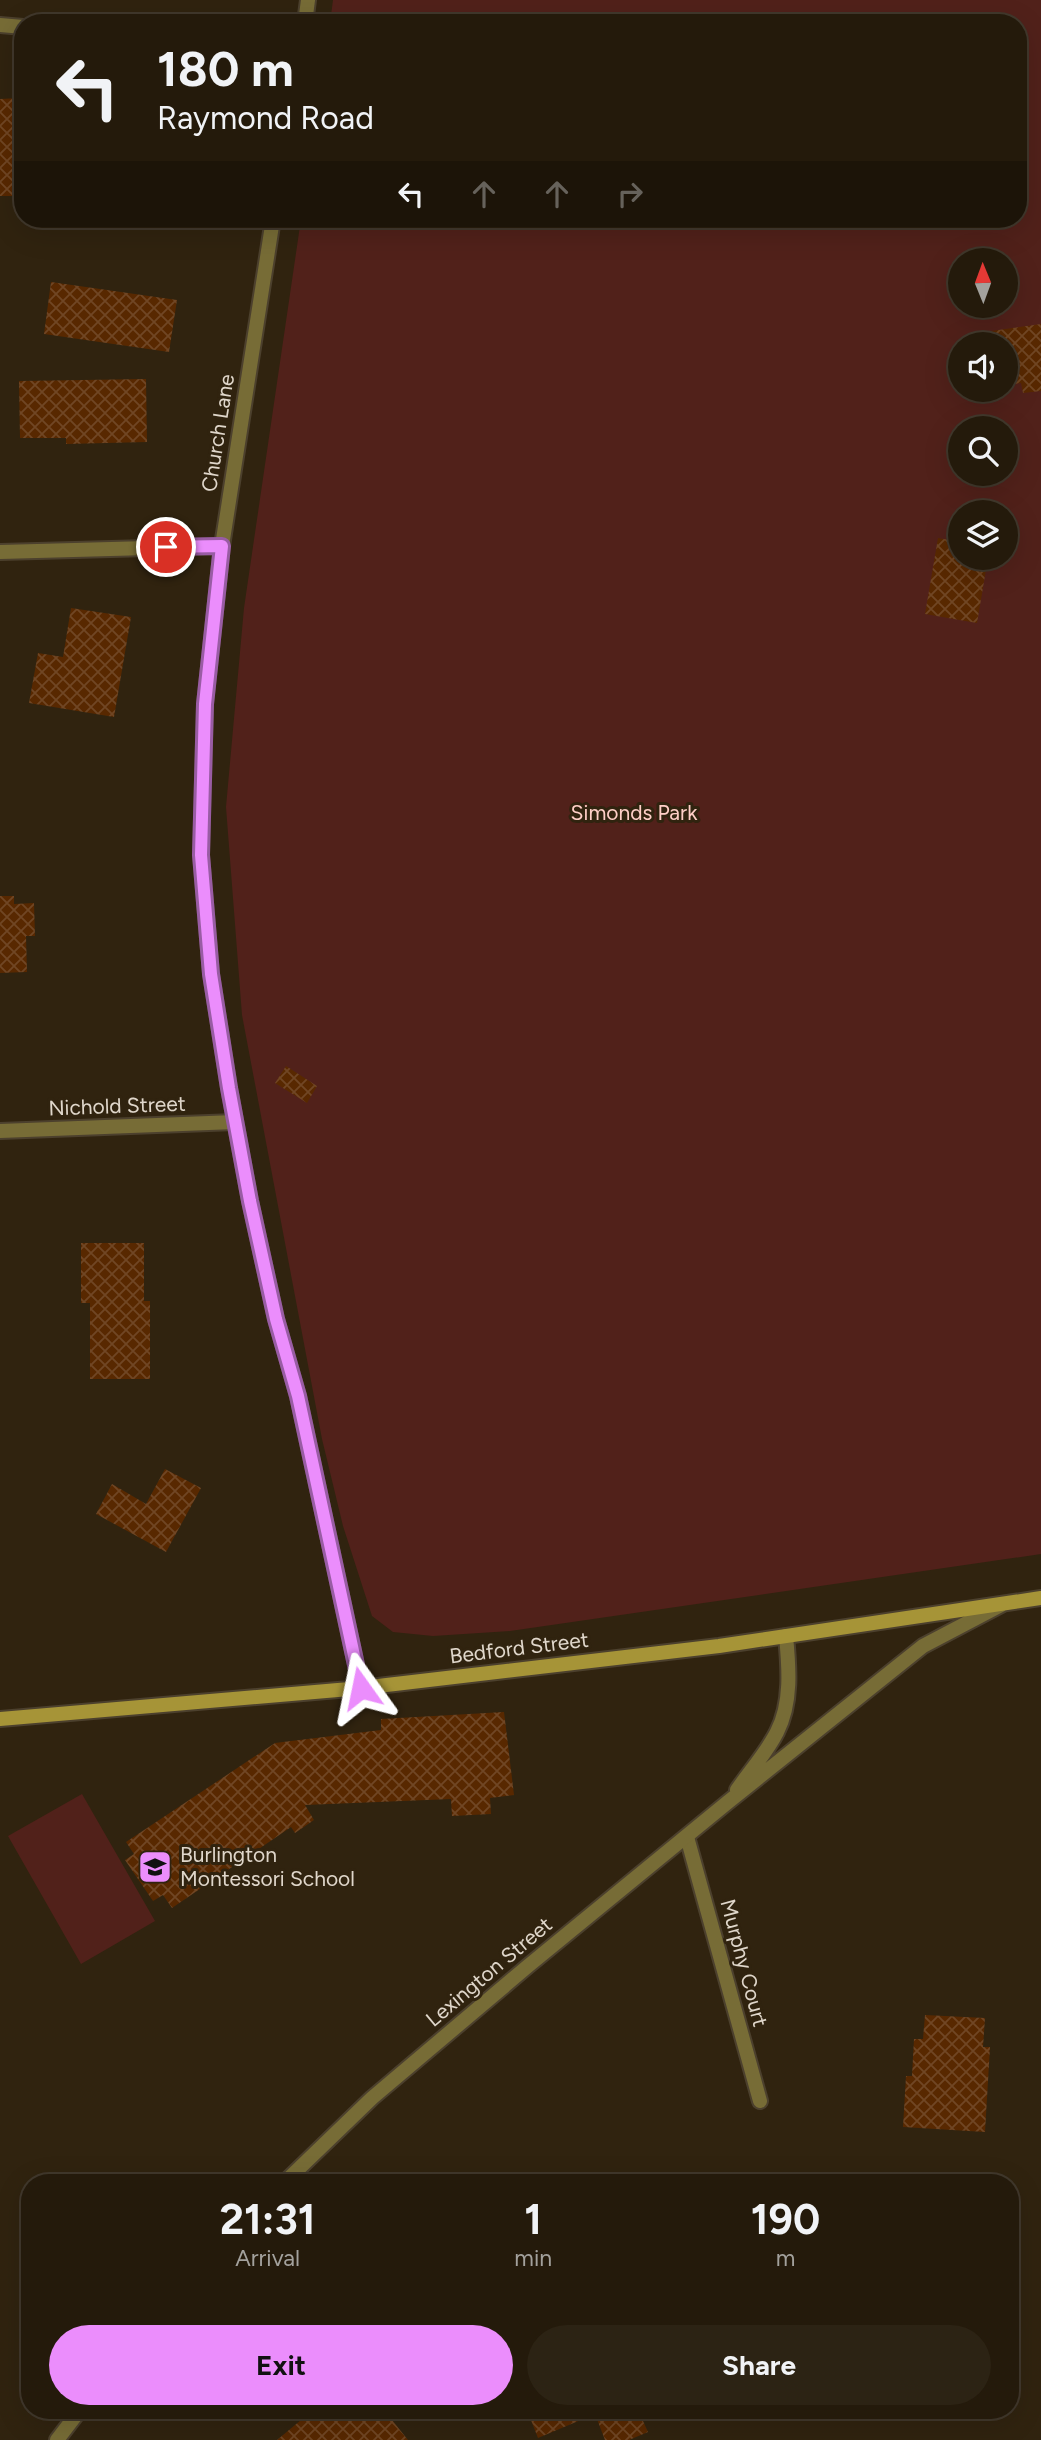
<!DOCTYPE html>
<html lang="en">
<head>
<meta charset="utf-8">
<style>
  body { margin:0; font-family:Figtree,sans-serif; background:#2c2314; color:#f1f3f6; height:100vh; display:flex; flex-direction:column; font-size:26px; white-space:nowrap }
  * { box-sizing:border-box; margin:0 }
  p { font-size:23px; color:#a3a19d }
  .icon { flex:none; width:38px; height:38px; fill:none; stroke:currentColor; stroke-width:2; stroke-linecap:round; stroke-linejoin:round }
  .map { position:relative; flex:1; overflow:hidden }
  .details { position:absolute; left:21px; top:2174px; width:998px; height:245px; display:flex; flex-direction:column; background:#241a0b; border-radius:28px; box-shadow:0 7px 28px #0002,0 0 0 2px #41382c }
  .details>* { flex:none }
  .top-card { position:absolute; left:14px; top:14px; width:1013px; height:214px; border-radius:28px; box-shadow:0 7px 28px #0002,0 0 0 2px #41382c; background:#241a0b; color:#f1f3f6; overflow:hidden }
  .needle { width:46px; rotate:359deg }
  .fabs { position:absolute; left:948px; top:248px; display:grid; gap:14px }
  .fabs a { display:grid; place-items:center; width:70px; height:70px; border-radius:50%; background:#241a0b; box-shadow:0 7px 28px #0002,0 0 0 2px #41382c; font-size:35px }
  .pin { position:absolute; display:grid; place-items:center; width:60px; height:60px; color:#fff; margin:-30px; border:4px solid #fff; border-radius:50%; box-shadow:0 2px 7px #0007 }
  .me { position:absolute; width:77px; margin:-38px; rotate:348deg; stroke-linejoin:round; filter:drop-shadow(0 0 5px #0008) }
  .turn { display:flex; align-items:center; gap:24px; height:147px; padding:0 28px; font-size:32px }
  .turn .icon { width:91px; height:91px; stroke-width:2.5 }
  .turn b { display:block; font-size:49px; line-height:60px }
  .lanes { display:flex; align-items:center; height:66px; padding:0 28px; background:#0003; justify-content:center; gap:35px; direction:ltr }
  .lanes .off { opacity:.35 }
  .eta { display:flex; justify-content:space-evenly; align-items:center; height:119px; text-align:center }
  .eta b { font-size:42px; font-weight:700; line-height:49px }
  .action { display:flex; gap:14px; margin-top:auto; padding:14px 28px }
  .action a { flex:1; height:80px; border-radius:42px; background:#eb8dfc; color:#111; font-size:28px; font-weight:700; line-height:80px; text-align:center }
  .action a+a { background:#2c2314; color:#f1f3f6 }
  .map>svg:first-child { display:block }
  .park { fill:#51211a; fill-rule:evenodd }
  .building { fill:url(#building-cross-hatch) }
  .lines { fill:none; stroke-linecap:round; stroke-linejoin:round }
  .minor-casing { stroke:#4c402d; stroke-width:18 }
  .tertiary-casing { stroke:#4c402d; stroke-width:18 }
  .secondary-casing { stroke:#4c402d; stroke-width:18 }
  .minor { stroke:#776c36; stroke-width:14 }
  .tertiary { stroke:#776c36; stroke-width:14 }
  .secondary { stroke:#a69437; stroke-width:14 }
  .route-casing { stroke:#995ca4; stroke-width:18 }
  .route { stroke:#eb8dfc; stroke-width:12 }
  .labels { text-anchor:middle; stroke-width:6; stroke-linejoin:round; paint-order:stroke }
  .street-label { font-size:21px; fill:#e0d7cb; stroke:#30230f }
  .park-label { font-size:21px; fill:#ffcfc7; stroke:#30230f }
  .poi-label { font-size:21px; fill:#e0d7cb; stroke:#30230f; text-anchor:start }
</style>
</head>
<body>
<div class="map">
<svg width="1041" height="2440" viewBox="0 0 1041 2440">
  <defs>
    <pattern id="building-cross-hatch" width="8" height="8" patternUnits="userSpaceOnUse" patternTransform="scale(1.75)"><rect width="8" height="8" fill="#582800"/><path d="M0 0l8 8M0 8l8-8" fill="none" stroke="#704624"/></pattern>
  </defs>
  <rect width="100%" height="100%" fill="#30230f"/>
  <path class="park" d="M333 0H1041V1554L510 1631 433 1636 393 1632 372 1616 343 1526 322 1439 242 1015 226 807 244 608 301 219H1018V23H330ZM961 261H1006V306H961ZM961 345H1006V390H961ZM961 429H1006V474H961ZM961 513H1006V558H961Z
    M82 1794 155 1921 81 1964 8 1836Z"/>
  <path class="building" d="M20 98 22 196H0V99Z
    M51 282 177 300 169 352 44 334Z
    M1041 324V391L1023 393 1021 383 1006 385V345H972L970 334Z
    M146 379 147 442 66 444V438H20L19 381Z
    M938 538 961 542V558H988L977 623 925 614Z
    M71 608 131 617 114 717 29 703 38 653 63 657Z
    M0 896H14V904L34 903 35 936H26L27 972 0 973Z
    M286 1066 317 1086 307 1103 275 1083Z
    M81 1243H144V1301H150V1379H90V1303H81Z
    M165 1469 201 1488 166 1552 96 1514 112 1484 146 1504Z
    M504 1712 514 1795 490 1798 491 1814 452 1816 451 1799 305 1805 314 1820 295 1833 291 1827 172 1908 163 1895 153 1901 125 1860 134 1854 126 1842 275 1743 381 1730V1719Z
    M925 2015 985 2018 983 2047H990L985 2132 903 2127 906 2076H912L914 2039H923Z
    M313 2410H405L392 2420 408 2440H277Z
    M527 2410H638L648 2432 629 2440H605L595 2414 538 2438Z"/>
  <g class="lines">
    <defs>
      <path id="minor" d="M0 25 23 27
        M0 552 222 546
        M0 1131 235 1122
        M687 1837 760 2101"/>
      <path id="tertiary" d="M305 23 308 0
        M273 219 222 546 205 704 201 855 211 974 229 1088 250 1201 276 1319 298 1396 361 1688
        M737 1790C750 1771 767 1752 777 1732 792 1703 789 1667 786 1636
        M285 2182 372 2098 528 1966 728 1802 923 1646 1001 1605
        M57 2440 80 2410"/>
      <path id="secondary" d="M0 1719 361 1688 719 1646 1041 1598"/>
    </defs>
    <use href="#minor" class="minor-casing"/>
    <use href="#tertiary" class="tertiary-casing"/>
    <use href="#secondary" class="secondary-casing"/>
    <use href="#minor" class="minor"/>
    <use href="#tertiary" class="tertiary"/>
    <use href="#secondary" class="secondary"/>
  </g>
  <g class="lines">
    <defs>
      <path id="route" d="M166 547 222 546 205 704 201 855 211 974 229 1088 250 1201 276 1319 298 1396 361 1688"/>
    </defs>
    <use href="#route" class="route-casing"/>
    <use href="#route" class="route"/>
  </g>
  <defs>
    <symbol id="school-square" viewBox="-11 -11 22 22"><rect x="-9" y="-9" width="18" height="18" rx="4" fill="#eb8dfc" stroke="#30230f"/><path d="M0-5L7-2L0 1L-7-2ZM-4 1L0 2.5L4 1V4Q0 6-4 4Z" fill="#111"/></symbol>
  </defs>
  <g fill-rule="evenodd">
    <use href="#school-square" x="136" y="1848" width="38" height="38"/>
  </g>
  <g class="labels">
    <g class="street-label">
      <text transform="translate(218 433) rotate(-81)" y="7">Church Lane</text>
      <text transform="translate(117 1106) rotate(-2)" y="7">Nichold Street</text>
      <text transform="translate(519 1648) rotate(-7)" y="7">Bedford Street</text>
      <text transform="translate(744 1963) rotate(75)" y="7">Murphy Court</text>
      <text transform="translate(489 1972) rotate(-40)" y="7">Lexington Street</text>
    </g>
    <g class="park-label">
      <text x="634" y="820">Simonds Park</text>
    </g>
    <g class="poi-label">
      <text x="180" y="1862">Burlington<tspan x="180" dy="24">Montessori School</tspan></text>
    </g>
  </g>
</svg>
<div class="fabs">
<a><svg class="needle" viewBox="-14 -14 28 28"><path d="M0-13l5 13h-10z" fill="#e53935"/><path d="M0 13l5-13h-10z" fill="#a3a19d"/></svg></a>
<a><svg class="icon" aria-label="sound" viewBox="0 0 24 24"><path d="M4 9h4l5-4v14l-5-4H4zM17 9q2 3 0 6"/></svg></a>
<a><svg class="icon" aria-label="search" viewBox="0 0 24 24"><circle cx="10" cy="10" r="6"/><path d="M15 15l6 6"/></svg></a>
<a><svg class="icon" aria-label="layers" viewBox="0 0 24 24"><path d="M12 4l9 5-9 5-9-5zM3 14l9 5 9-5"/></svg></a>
</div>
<div class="pin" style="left:166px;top:547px;background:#d93025"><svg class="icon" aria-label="arrive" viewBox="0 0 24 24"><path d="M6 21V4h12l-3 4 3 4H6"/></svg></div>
<svg class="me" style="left:361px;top:1688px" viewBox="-20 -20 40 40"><path d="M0-17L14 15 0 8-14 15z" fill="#eb8dfc" stroke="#fff" stroke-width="4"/></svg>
<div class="top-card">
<div class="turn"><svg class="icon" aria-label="left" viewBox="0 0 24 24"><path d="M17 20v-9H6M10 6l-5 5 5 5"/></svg><div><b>180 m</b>Raymond Road</div></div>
<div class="lanes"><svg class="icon" aria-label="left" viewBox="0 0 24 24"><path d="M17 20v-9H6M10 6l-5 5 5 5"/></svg><svg class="icon off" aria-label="ahead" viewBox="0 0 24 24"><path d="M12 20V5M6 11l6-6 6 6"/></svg><svg class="icon off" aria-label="ahead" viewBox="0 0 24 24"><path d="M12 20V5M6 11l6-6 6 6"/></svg><svg class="icon off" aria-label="right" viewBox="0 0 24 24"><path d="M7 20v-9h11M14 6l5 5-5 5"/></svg></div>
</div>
<section class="details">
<div class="eta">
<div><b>21:31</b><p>Arrival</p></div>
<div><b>1</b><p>min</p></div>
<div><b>190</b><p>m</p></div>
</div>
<div class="action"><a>Exit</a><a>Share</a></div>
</section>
</div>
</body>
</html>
